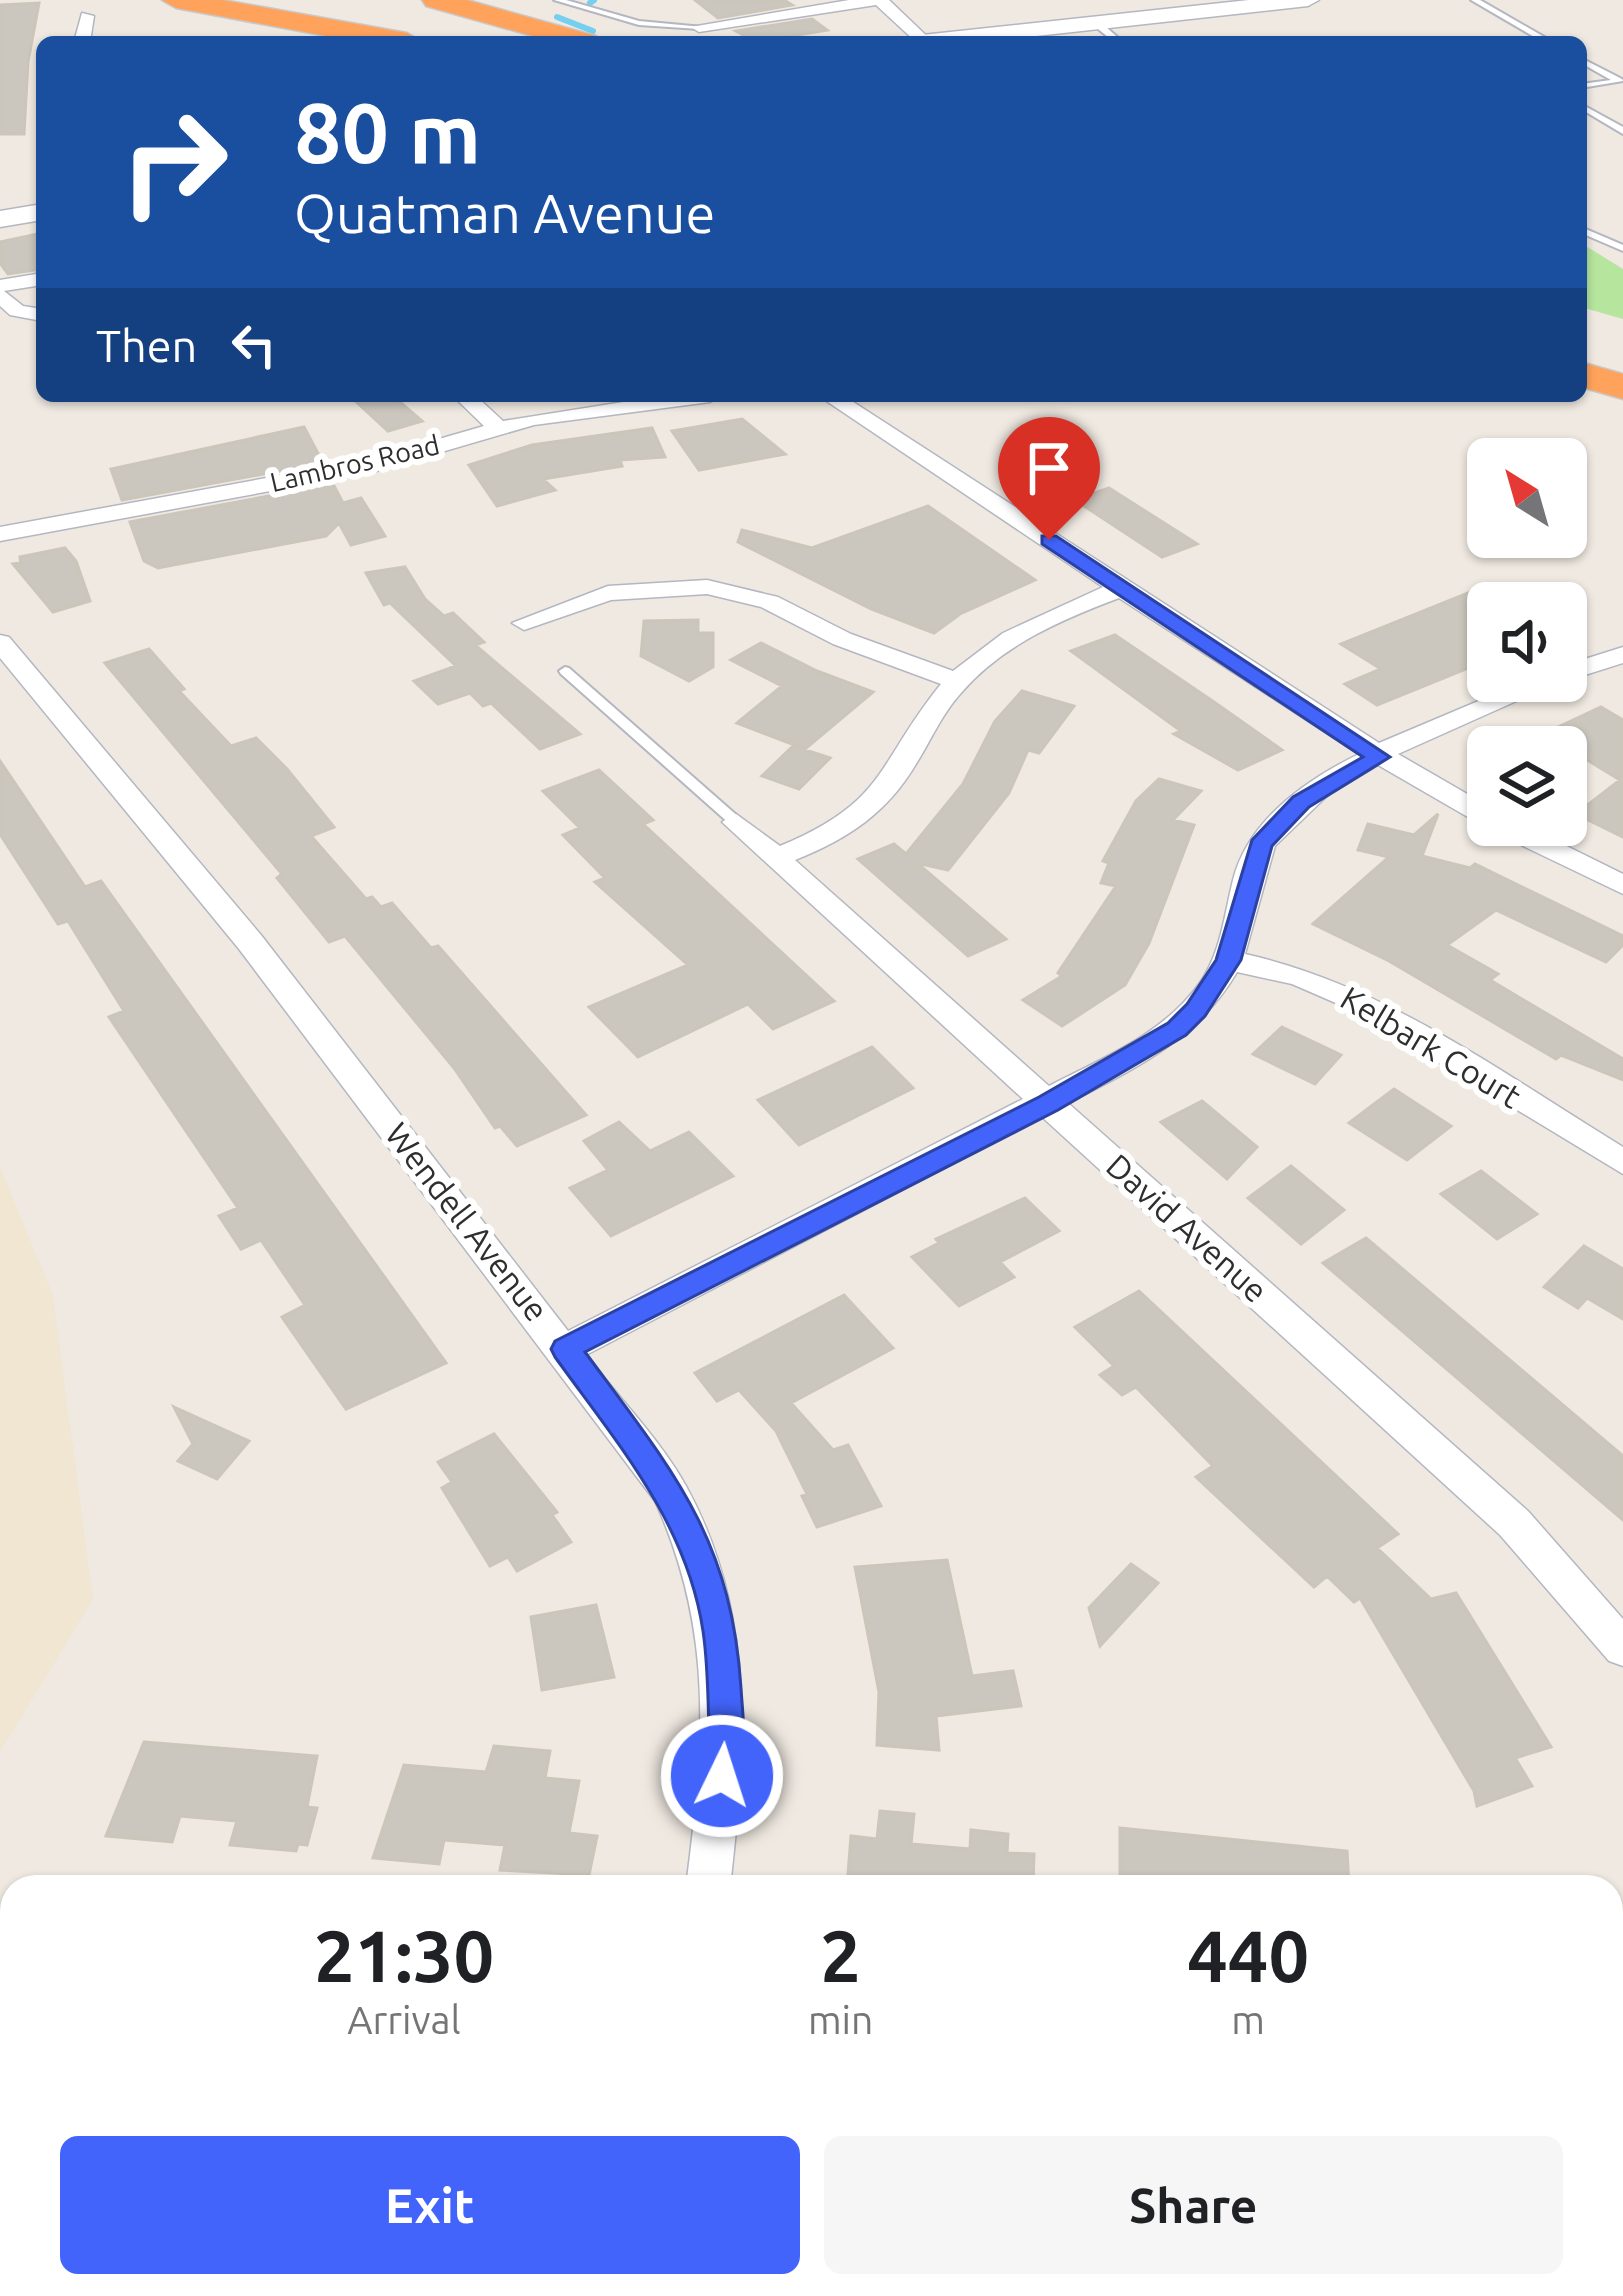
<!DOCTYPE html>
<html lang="en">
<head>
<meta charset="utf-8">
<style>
  body { margin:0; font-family:Ubuntu,sans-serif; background:#f6f6f6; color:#202124; height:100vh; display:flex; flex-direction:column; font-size:45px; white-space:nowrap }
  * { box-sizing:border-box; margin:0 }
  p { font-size:39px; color:#757577 }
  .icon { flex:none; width:66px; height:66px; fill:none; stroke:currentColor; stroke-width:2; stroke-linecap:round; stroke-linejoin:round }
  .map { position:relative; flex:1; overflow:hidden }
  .details { position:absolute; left:0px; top:1875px; width:1623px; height:423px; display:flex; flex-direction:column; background:#fff; border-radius:36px 36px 0 0; box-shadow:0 3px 9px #0004 }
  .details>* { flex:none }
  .guide { position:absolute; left:36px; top:36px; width:1551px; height:366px; border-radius:18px; box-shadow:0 3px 9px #0004; background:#1a4fa0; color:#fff; overflow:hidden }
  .needle { width:78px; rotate:323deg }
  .buttons { position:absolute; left:1467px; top:438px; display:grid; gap:24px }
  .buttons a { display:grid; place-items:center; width:120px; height:120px; border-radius:18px; background:#fff; box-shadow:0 3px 9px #0004; font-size:60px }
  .pin { position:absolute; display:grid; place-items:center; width:102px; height:102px; color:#fff; margin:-123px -51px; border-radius:50% 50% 50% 0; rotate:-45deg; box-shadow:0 0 12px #0007 }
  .pin .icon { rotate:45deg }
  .me { position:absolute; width:132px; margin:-66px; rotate:4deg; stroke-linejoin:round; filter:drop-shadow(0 0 9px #0008) }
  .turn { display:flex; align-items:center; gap:42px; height:252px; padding:0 60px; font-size:54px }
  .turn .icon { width:156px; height:156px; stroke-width:2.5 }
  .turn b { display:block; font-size:84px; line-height:102px }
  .then { display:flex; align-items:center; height:114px; padding:0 60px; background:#0003; gap:24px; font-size:45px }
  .eta { display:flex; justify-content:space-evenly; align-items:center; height:204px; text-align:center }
  .eta b { font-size:72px; font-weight:600; line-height:84px }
  .action { display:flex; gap:24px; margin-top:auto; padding:24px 60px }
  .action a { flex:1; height:138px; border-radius:18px; background:#4264fb; color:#fff; font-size:48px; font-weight:600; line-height:138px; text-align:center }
  .action a+a { background:#f6f6f6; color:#202124 }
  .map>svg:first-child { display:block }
  .education { fill:#f0e6d1 }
  .green { fill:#b6e59e }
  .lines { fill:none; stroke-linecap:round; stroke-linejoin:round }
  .stream { stroke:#75cff0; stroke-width:6 }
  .building { fill:#cbc7bf; stroke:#cbc5ba; stroke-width:3 }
  .service-casing { stroke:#b4b7c1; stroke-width:4 }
  .minor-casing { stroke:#b4b7c1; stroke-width:3 }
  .secondary-casing { stroke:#b4b7c1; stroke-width:3 }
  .motorway-casing { stroke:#c9c9c9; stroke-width:3 }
  .service { fill:#fff; fill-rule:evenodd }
  .minor { fill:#fff; fill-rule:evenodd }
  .secondary { fill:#fff; fill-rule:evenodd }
  .motorway { fill:#ffa35c; fill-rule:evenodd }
  .route { fill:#4264fb; stroke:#2b41a3; stroke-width:3 }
  .labels { text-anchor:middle; stroke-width:12; stroke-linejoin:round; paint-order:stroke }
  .far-street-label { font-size:27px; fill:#2e2e2e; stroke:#fff }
  .street-label { font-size:33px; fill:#2e2e2e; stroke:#fff }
</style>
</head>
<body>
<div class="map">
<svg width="1623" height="2296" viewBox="0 0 1623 2296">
  <rect width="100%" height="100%" fill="#efe9e1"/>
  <path class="education" d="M0 1167 53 1296 93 1599 0 1752Z"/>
  <path class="green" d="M1581 243 1623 269V319L1581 307Z"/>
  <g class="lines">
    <path class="stream" d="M590 3 594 0
      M557 17 593 31"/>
  </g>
  <path class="building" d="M695 0H784L792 5 718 18Z
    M39 3 28 62 24 134H0V5Z
    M812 19 827 30 756 42 736 31Z
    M42 233V269L8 274 0 263V242Z
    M350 396H393L422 421 388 431Z
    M742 419 785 454 699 470 672 431Z
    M304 427 323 463 122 500 111 469Z
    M652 428 665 457 620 460 622 466 543 479 555 490 497 506 469 465 532 445Z
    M333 484 343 503 361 498 385 536 351 545 339 523 326 536 158 568 144 561 130 522Z
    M1109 488 1197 544 1162 557 1075 500Z
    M928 506 1035 580 960 614 934 633 871 609 738 542 742 530 812 548Z
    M65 548 76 561 90 601 53 612 13 564 21 563 20 557Z
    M405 567 425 599 444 616 453 613 484 642 475 645 580 734 540 749 491 703 483 706 470 693 438 704 414 681 456 666 390 603 384 605 366 573Z
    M1488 585V660L1377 705 1345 684 1381 669 1341 644Z
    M698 620V633H713V667L689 681 641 656 644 621Z
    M1115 635 1214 702 1282 750 1238 770 1174 734 1181 731 1071 651Z
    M761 643 817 671 873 692 805 749 737 723 782 686 731 660Z
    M149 649 184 689 179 691 231 746 256 738 287 769 334 827 311 836 366 899 372 897 381 907 392 903 431 948 438 946 586 1115 517 1146 500 1126 495 1128 454 1068 345 936 329 942 277 878 282 874 105 663Z
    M1022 691 1074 706 1039 753 1028 750 1009 793 948 870 917 863 1006 939 968 956 858 859 894 844 906 854 963 784 995 721Z
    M1601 707 1623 720V837L1576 814 1620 780 1566 747 1537 737Z
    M793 746 830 758 799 789 762 776Z
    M0 761 85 887 101 881 446 1363 346 1409 282 1317 305 1305 261 1240 241 1249 219 1216 238 1208 109 1017 124 1011 68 921 58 924 0 834Z
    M599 770 653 820 643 824 834 1001 773 1029 748 1004 638 1057 589 1007 688 965 595 882 605 878 563 835 580 828 543 791Z
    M1159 779 1201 791 1173 820 1194 825 1149 943 1125 985 1062 1026 1023 1000 1062 976 1058 973 1116 886 1101 883 1109 863 1103 861 1136 801Z
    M1438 814 1422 856 1470 868 1475 864 1623 936V945L1606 962 1496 910 1447 945 1498 974 1490 980 1623 1059V1080L1561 1055 1556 1059 1389 961 1313 924 1389 857 1358 850 1368 824 1414 835Z
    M1282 1027 1341 1055 1315 1084 1253 1054Z
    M872 1047 913 1088 799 1145 758 1100Z
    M1394 1089 1451 1126 1407 1160 1349 1123Z
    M1202 1101 1257 1147 1227 1179 1161 1122Z
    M619 1122 650 1151 689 1132 733 1176 611 1236 570 1188 608 1170 584 1141Z
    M1291 1166 1344 1210 1301 1244 1248 1198Z
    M1481 1171 1537 1214 1497 1239 1441 1194Z
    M1025 1198 1059 1231 1000 1262 1014 1277 959 1306 912 1257 939 1243 936 1239Z
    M1366 1238 1623 1456V1520L1323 1263Z
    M1584 1246 1623 1269V1319L1587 1298 1578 1308 1544 1287Z
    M1139 1291 1398 1534 1377 1548 1431 1599 1456 1593 1551 1747 1515 1758 1532 1786 1477 1806 1474 1791 1360 1598 1354 1602 1327 1576 1314 1587 1196 1477 1213 1466 1136 1387 1122 1395 1100 1375 1114 1366 1075 1327Z
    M844 1295 893 1348 791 1403 833 1450 848 1445 881 1506 817 1527 802 1496 807 1494 776 1431 739 1390 717 1401 695 1373Z
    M174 1407 249 1441 217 1479 178 1461 193 1444Z
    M494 1434 557 1512 552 1515 571 1542 517 1571 508 1557 490 1566 442 1488 452 1482 438 1462Z
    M947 1560 972 1676 1013 1671 1021 1706 936 1716 939 1750 877 1745 879 1692 855 1567Z
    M1131 1564 1158 1583 1100 1646 1089 1608Z
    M596 1605 614 1677 542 1690 531 1617Z
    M144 1742 317 1756 307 1807 317 1808 307 1845 298 1844 296 1851 230 1845 237 1821 180 1816 172 1842 106 1836Z
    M494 1746 550 1751 545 1778 579 1781 569 1833 597 1836 589 1875 500 1870 505 1845 444 1840 439 1864 373 1858 404 1765 486 1772Z
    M880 1811 914 1814 911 1844 970 1849 971 1830 1008 1834 1007 1853 1034 1854 1033 1887H847L851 1836 877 1839Z
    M1120 1828 1347 1851 1349 1887H1120Z"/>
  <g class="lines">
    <defs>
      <path id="service" d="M554 0H566L639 21 703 27 699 29 639 25Z
        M1471 0H1480L1553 42H1543Z
        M1092 20H1098L1123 42H1114L1092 24Z
        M1581 58 1622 79 1623 81 1581 88V84L1611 80 1581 63Z
        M1581 104 1623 127V134L1581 109Z
        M1581 147 1585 150V154L1581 157Z
        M1581 227 1623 245V251L1581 233Z
        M565 667 569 668 741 819V825H731L561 674 559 671Z"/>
      <path id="minor" d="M849 0H889L933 42H916L876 5 699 32 691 27Z
        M82 13 94 16 90 42H74Z
        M42 273V285L4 291 23 306 42 309V321L10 315 0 306V280Z
        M453 396H476L503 421 661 396H721L710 402 534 425 373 472 0 541V527L370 459 484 426Z
        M819 396H844L1379 743 1526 681H1561L1398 754 1488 806V825H1524L1623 874V894L1492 831 1378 765 1328 795 1275 846 1245 954C1385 985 1502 1073 1623 1147V1174L1352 1010 1292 984 1237 972C1197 1040 1136 1068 1068 1103L1528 1511 1623 1619V1666L1609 1661 1500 1535 1042 1117 586 1355C618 1397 660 1439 686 1486 756 1613 746 1748 730 1887H686C704 1747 715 1633 655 1501L239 949 0 658V635L9 637 261 935 568 1331 1023 1099 722 822 736 814 780 846C888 801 876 764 941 684L833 644 761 607 707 594 611 600 524 630 512 623 608 586 707 580 778 597 851 634 953 671 1003 633 1103 587ZM1119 598 1359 754C1306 780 1248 820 1233 880 1224 916 1221 953 1199 984 1162 1035 1103 1058 1049 1086L795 860C848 839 887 813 916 764 931 740 942 714 961 693 1002 645 1061 620 1119 598Z
        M1623 647V663L1566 681V665Z
        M0 1930 12 1931V1977L0 1976Z
        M1611 2082 1623 2083V2131L1611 2130Z
        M632 2286H684L682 2296H630Z"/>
      <path id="secondary" d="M1249 0H1319L1308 6 983 42H911L922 35Z
        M42 204V220L0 227V211Z"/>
      <path id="motorway" d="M162 0H223L407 33 422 42H359L176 8Z
        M422 0H467L596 36 601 42H554L426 6Z
        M1581 362 1623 374V399L1581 387Z"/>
    </defs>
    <use href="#service" class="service-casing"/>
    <use href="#minor" class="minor-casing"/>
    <use href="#secondary" class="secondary-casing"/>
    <use href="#motorway" class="motorway-casing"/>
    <use href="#service" class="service"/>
    <use href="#minor" class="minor"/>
    <use href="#secondary" class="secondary"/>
    <use href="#motorway" class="motorway"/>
  </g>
  <path class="route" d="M1042 536H1056L1390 757 1309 807 1272 846 1241 960 1205 1016 1186 1035 1058 1110 585 1352C672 1470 731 1536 741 1688 743 1721 749 1757 735 1788L722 1793 710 1788C701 1770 709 1753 709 1734 708 1700 708 1664 703 1631 687 1523 617 1443 555 1357L551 1349 555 1341 1039 1097 1168 1023 1187 1004 1216 960 1252 840 1293 797 1363 757 1042 544Z"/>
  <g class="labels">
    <g class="far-street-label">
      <text transform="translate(355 464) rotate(-13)" y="9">Lambros Road</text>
    </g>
    <g class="street-label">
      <text transform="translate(1431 1047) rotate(31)" y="12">Kelbark Court</text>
      <text transform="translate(467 1222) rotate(52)" y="12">Wendell Avenue</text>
      <text transform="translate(1187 1228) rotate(42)" y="12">David Avenue</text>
    </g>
  </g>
</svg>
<div class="buttons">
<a><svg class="needle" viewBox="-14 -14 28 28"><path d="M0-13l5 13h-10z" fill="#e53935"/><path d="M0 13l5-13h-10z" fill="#757577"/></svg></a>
<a><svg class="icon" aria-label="sound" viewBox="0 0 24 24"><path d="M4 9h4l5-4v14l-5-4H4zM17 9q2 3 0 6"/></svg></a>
<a><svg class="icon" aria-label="layers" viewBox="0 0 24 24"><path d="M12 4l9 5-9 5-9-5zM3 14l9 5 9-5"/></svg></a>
</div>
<div class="pin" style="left:1049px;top:540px;background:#d93025"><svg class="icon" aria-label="arrive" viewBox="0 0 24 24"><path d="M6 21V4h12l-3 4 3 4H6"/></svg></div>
<svg class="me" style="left:722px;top:1776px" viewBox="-20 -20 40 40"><circle r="17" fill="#4264fb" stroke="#fff" stroke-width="3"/><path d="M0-11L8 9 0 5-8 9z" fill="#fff"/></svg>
<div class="guide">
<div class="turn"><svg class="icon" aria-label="right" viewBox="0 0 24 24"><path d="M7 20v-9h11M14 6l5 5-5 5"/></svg><div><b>80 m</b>Quatman Avenue</div></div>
<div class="then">Then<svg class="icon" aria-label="left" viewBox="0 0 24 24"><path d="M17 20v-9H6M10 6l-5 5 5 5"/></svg></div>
</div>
<section class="details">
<div class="eta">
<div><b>21:30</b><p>Arrival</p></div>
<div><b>2</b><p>min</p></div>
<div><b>440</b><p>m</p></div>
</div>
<div class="action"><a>Exit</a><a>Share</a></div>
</section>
</div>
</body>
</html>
